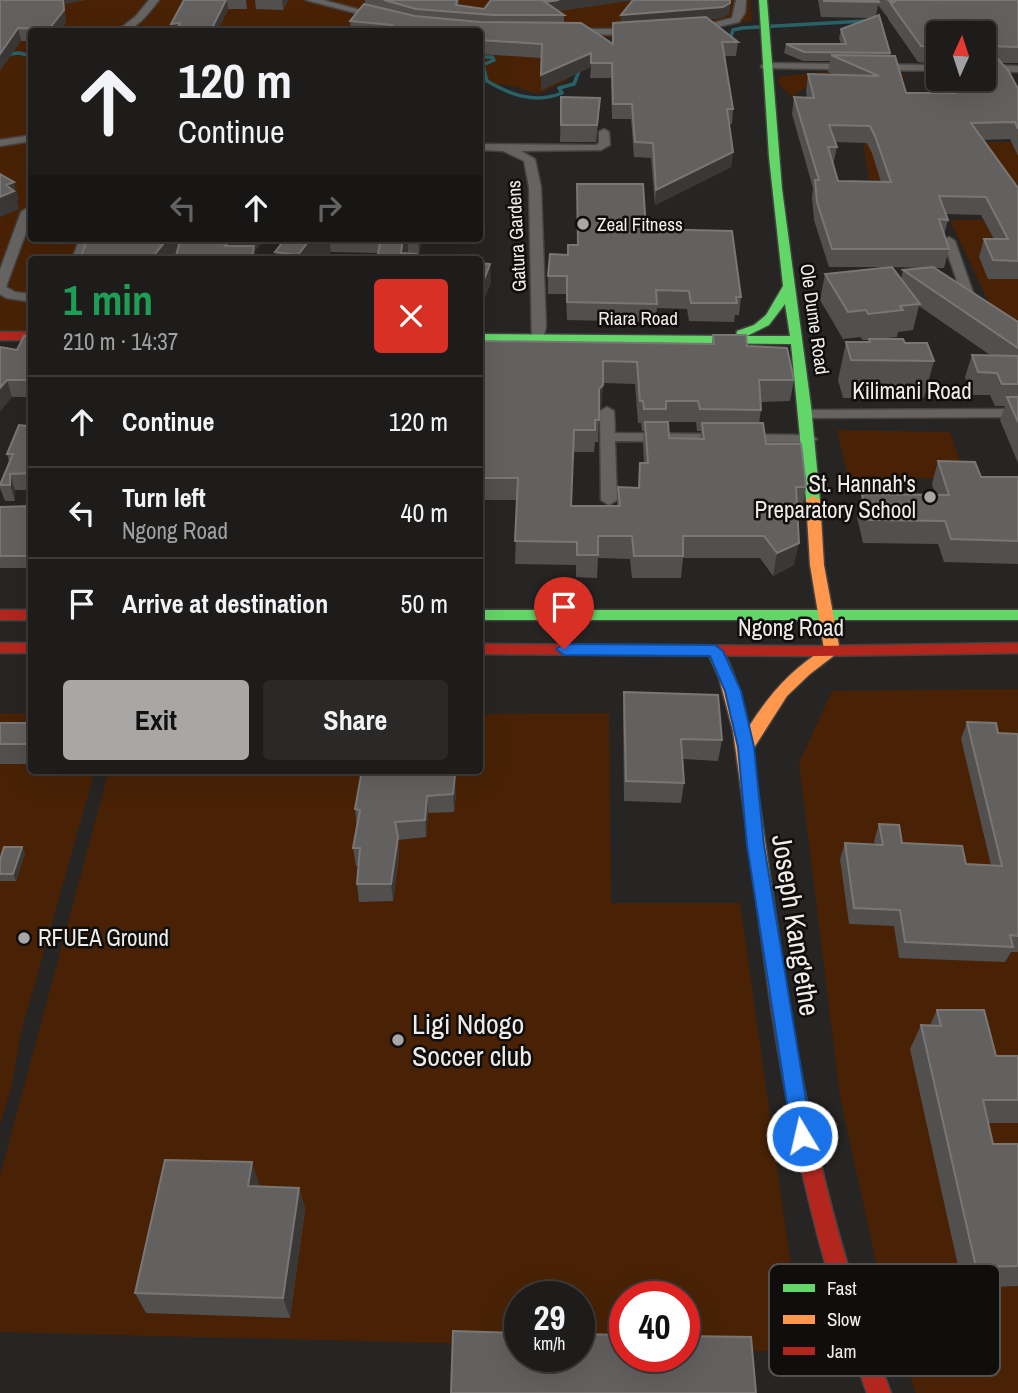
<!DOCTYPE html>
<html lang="en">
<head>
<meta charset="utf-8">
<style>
  body { margin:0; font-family:"Archivo Narrow",sans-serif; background:#2a2927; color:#f1f3f6; height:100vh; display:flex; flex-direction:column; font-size:26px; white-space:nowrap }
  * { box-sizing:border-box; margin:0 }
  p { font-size:23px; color:#a0a1a2 }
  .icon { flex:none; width:38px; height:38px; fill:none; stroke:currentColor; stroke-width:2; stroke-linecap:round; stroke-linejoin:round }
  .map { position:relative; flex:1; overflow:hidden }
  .side { position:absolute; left:28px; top:256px; width:455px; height:518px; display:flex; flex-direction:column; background:#1d1c1a; border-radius:7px; box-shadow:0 7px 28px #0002,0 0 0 2px #3b3a39 }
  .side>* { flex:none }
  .top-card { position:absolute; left:28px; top:28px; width:455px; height:214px; border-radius:7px; box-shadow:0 7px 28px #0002,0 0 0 2px #3b3a39; background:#1d1c1a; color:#f1f3f6; overflow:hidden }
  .needle { width:46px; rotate:3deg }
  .fabs { position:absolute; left:926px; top:21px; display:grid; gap:14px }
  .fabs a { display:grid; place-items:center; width:70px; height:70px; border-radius:7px; background:#1d1c1a; box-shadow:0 7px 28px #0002,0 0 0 2px #3b3a39; font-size:35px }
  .speed { position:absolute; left:504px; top:1281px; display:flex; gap:14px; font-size:35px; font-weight:700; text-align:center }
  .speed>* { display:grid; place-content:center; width:91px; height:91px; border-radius:50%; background:#1d1c1a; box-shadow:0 7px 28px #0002,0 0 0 2px #3b3a39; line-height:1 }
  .speed small { font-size:18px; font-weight:400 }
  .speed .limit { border:10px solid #d22; background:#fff; color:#111 }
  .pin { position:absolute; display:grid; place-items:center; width:60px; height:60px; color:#fff; margin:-72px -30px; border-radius:50% 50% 50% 0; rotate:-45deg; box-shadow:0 0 7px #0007 }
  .pin .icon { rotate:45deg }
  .me { position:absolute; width:77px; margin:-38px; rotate:351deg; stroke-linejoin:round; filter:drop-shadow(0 0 5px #0008) }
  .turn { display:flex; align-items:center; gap:24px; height:147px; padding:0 35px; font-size:32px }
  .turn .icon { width:91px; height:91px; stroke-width:2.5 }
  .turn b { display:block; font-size:49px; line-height:60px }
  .lanes { display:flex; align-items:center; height:66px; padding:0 35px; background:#0003; justify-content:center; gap:35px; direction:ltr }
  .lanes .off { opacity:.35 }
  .round { display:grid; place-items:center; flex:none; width:74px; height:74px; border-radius:7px; background:#2a2927 }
  .overview { display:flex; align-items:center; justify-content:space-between; height:119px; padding:0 35px }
  h1 { font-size:42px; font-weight:700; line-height:52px; color:#1e9e55 }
  .button { display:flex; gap:14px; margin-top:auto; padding:14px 35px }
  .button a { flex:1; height:80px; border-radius:7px; background:#a9a7a5; color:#111; font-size:28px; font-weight:700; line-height:80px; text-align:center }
  .button a+a { background:#2a2927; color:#f1f3f6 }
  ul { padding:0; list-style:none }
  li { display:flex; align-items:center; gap:21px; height:91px; padding:0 35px; border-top:2px solid #3b3a39 }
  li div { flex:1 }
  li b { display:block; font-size:26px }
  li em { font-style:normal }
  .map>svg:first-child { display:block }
  .green { fill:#492205 }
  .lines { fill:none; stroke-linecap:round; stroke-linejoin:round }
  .stream { stroke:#286269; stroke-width:3.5 }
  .street-casing { stroke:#444341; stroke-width:3 }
  .fast-casing { stroke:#444341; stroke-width:3 }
  .slow-casing { stroke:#444341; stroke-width:3 }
  .jam-casing { stroke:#444341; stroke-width:3 }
  .street { fill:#666463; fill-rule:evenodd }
  .fast { fill:#63d668; fill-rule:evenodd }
  .slow { fill:#ff974d; fill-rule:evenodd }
  .jam { fill:#b3261e; fill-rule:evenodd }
  .wall { fill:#52504f; fill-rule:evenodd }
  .shaded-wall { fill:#3a3836 }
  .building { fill:#636160; stroke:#797775; stroke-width:2; fill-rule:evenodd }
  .route { fill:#1a73e8; stroke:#114b97; stroke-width:2 }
  .poi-dot { fill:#a9a7a5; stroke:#0f0e0d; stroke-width:2.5 }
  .labels { text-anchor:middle; stroke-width:5; stroke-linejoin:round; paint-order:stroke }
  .far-poi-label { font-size:19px; fill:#efedeb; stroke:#0f0e0d; text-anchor:start }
  .far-street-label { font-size:19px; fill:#efedeb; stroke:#0f0e0d }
  .street-label { font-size:23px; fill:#efedeb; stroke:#0f0e0d }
  .poi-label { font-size:23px; fill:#efedeb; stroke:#0f0e0d; text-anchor:end }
  .near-street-label { font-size:28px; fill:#efedeb; stroke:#0f0e0d }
  .near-poi-label { font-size:28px; fill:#efedeb; stroke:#0f0e0d; text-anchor:start }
  .key { fill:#0f0e0d; stroke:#525150; stroke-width:2 }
  .key-label { font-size:19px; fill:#efedeb }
</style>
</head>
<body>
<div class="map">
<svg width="1018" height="1393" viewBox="0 0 1018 1393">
  <rect width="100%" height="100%" fill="#272523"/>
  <path class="green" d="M0 0H750L752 21 649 37 569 38 568 80 538 94 513 86 480 83V32H32V238H82L73 259H32L31 332 0 331Z
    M824 72 905 74 902 80C870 80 816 72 793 97L779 85 778 77Z
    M863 142H1018V184L869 180Z
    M1018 219V323L989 303 950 220Z
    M837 430 950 432 966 479 848 477Z
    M1018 689V1393H916L888 1316 840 1097 799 763 832 691Z
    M0 713 31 714 32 770H95L20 1036 12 1085 0 1124Z
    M609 713 611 903H740L803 1352 684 1349V1297H625V1347L579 1346V1297H520V1345L0 1332V1176L109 770H480V714Z"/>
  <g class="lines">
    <path class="stream" d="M724 37 731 36 733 30 742 28 865 21
      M0 55 19 53 32 56
      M480 57H492L494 60 483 65 487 81C511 95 535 104 562 93L559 88 574 84 581 66"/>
    <defs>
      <path id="street" d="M149 0H159C147 15 136 32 116 32L136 16Z
        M306 0H323L387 17 382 20Z
        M736 0H746L745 13 739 22 695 32 690 29 732 18Z
        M573 29H636L641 32 636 35 570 34V30Z
        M766 63 938 65V71L762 68 761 66Z
        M984 65 1018 66V72L984 71Z
        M604 129 609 132 610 145 601 150 521 151 535 159 541 187 546 327 542 342H532L529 187 524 161 503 151 480 150V144L596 145 599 143V132Z
        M32 135V141L0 146V140Z
        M27 208 32 210V216L6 287 15 292 32 294V302L6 298 0 294V270L21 212Z
        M949 237 955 241 975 298 981 306 980 309H970L963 298 943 241Z
        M80 238H92L84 259H72Z
        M607 407 614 411 615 433 810 435 817 439 810 443 615 441 617 500 609 505 601 500 600 411Z
        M1018 409V417L807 418 800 414 807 410Z"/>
      <path id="fast" d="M759 0H767L782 189 811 406 820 500 813 504 806 500 791 344 480 341V334L736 336 737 331 754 325 766 315 783 286 769 157ZM785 304 790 336H747L769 325Z
        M480 610H1018V620H480Z"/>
      <path id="slow" d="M813 496 820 500 824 565 840 651 810 674 787 696 752 751 787 993 785 999 778 1001 771 999 769 993 733 731 719 678 707 651 715 646C732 651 744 711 748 728 768 696 791 669 824 649L810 565 806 500Z"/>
      <path id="jam" d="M0 332H32V340H0Z
        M0 610H32V620H0Z
        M0 643H32V653H0Z
        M1018 643V653L817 656 480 654V644L817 646Z
        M778 985 785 987 787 993C809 1130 841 1263 891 1393H867C819 1263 789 1130 769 993L771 987Z"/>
    </defs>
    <use href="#street" class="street-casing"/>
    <use href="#fast" class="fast-casing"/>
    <use href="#slow" class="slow-casing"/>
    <use href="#jam" class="jam-casing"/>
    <use href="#street" class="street"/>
    <use href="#fast" class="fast"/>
    <use href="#slow" class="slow"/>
    <use href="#jam" class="jam"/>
  </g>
  <path class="wall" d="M0 0H85L64 4 66 22 60 32H32V41H21Z
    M184 0H246L247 9H228L217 32H172L171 24Z
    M255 0H288L283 10 256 9Z
    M365 0H459L458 5 484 9 491 0H730L729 14 721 18 708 19 738 42 736 56H724L733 109 732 124H729L733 152 731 167 655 205 651 158 634 157 631 119H612L611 78H590L591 67 541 90 542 58 480 54V32H351L350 21 365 4ZM633 0 621 23H613L612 44 564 23V15L558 11Z
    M818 0H1018V63H1001L1018 89V156L1010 139 983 140 1018 188V279H988L979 257 984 239H994L981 215 946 214 948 220 944 235 949 249 944 268H935L1018 322V463L1000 420 1005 406H995L990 395H971L965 377 972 355H990L919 306 913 330 898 332 897 337 876 339 905 343 934 361 924 398H843L838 380 846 342H868L869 340H863L860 337 843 339 820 300 825 274 886 267H829L814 220 812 198 813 188 792 114 794 97 807 98 806 91 808 74 835 75 828 72 830 61H803L784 53 786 44H841L839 38 841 29 871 18 821 17ZM878 5 888 18V19L918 62 928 63 925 73 939 93H906L890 56V53L876 16ZM938 33 984 79H938ZM835 142 867 143 872 153 881 182 838 181 833 165 837 147ZM893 267 925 268 903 270 901 279Z
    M561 97 599 114 596 142H560Z
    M577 184 646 229 741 297 739 315H735L734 322 689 321 687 309 657 308 655 322 567 320 566 294H548V276L577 245Z
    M286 238H422L419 254H413H416V259H377L378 253 331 252 326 259H276L275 252Z
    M32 335V397H12L0 411V347L17 350Z
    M713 335 747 346 794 380 790 401 761 402V410L759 423 766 444 806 487 802 509H797L794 565 773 576 760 558H683L681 578H632L630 559 598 558 597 578 576 577V565L515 564 517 500H480V341L712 344ZM603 383 635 384 638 423H641L642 431H644L643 444 644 463H640L638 488 618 487 617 506H571L573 452H594L595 442H598L599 410 601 407ZM668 422H696L697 431H701L700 439 669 438Z
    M32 420V490H15V501H5L0 488V482L9 462 7 454Z
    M938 461 981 477H1018V564L944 562 938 544 863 543 857 517 862 494 935 495 932 484Z
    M32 506V568H0V507Z
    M624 692 722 740 718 761 683 759 684 783 681 803 624 801 623 713Z
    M967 722 998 733 1018 734V952H1011L1005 962 899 958 894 926 849 924 840 859 845 843 875 844 874 841 879 824 902 843 966 864 991 865 961 739Z
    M0 723H32V764H0Z
    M171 770H197L196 776H172Z
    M362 770 456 793 454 812 428 813 426 837 398 840 399 855 393 901 359 902 357 884 358 866H356L353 848 357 827 355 809Z
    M22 847 25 853 16 881H0V860Z
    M937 1010 996 1056H1018V1123H988L993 1144H1018V1286L963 1288 910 1049 921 1025H930Z
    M259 1184V1186L299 1188 305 1209 290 1318 146 1313 135 1293Z"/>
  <path class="shaded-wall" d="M63 0H85L64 4 66 22 60 32H50L49 29Z
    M226 0H227L228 9 217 32H210Z
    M282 0H288L283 10Z
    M559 0H636L544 13 545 2Z
    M730 3 729 14 721 18 621 26V15Z
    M180 23 181 32H172L171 24Z
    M18 28 21 41 0 71V54Z
    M591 53V67L541 90V75Z
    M483 58 484 84 480 114V84Z
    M733 152 731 167 655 205 656 190Z
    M14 182 19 200 17 201 19 209 0 217V197L6 185Z
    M168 238H192L186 259H151Z
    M232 238H266L255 251 256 259H252L225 246Z
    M311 238H329L331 252 326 259H299L298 255Z
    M403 238H408V254L401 253Z
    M418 238H422L419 254Z
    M490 264 491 283 480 310V290Z
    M7 380 12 397 0 411V388Z
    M603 385 601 407 597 411 599 389Z
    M10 474 15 490V501L10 485Z
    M799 543 794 565 773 576 777 553Z
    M455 775 456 793 454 812 453 794Z
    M427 796 428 813 426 837 425 820Z
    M398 837 399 855 393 901 391 884Z
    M22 847 25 853 16 881 13 874Z
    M252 1162 259 1184 255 1208 248 1186Z
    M299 1188 305 1209 290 1318 283 1298Z"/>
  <path class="building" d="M0 0H63L64 10 49 29 18 28 0 54Z
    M184 0H226L210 32H176L180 23 171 24Z
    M384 0H457L456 5 484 9 491 0H559L545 2 564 15H493L416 9Z
    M633 0H730V3L723 7 621 15Z
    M824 0H878L879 2 824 1Z
    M888 0H1018V47L984 46 986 56 996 57 1008 70 1018 89V129L1015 122 971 123 1018 188V261L993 260 984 239H1008L986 197 939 196 948 220 939 219 949 249H832L817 202 815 180H819L794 97 814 98 808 74 879 76 831 55 895 56 906 93H955L945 79H984V33H938V47L921 46 891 4 894 2H890ZM829 125 870 126 875 136 891 182 838 181 828 147H837Z
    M364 4 415 16 480 22 581 23 613 44V23L706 17 738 42H722L733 109H727L733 152 656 190 653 143 635 142 632 104H613L612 63H591V53L541 75 542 44 480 40V32H398L392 25 350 21Z
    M879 15 890 53 804 52 786 44H846L841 29Z
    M929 57H938V69Z
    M480 58H483L480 84Z
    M561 97 600 98 597 125H561Z
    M0 174 14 182 6 185 14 191 0 197Z
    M577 184H643L646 229 732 231 741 297H736L737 303H691L689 291 656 290 657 304 567 302V276H548L550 254 568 255V245H578Z
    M88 238H168L151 259H80Z
    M181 238H232L225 246H254L252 259H175Z
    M286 238H311L298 255 275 252Z
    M381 238H403L401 253 416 254 414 259H377Z
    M480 263 490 264 480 290Z
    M892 267 920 304 900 306 903 310 868 314 866 310 848 312 825 274Z
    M933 267 1018 322V348L903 270Z
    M32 335V380H7L0 388V347L17 350 24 336Z
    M713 335H746L747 346 787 348 794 380H759L761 410 700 409 698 401H666V409H644L643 401H640L637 362 603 361V385L599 389V420H595V430H574L571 506H620L618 487 639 488 640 463H648L645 422H668L669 438 704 439 702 423H763L766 444H801L806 487H796L799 543 777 553 764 536H683V556H634L632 536H598V555H577V542L515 541 518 478H480V341L714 344Z
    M869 339H903L905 343H927L934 361 851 360 846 342H870Z
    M972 355 1018 356V384H1002L997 373 978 372Z
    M1007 397H1018V422Z
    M32 420V473L10 474V485H0L13 454H7L19 425 28 426Z
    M938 461 975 462 981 477H1018V541L951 539 945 521 869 520 862 494 949 495Z
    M32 506V556H0V507Z
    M624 692 718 695 722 740 681 739 684 783 626 781Z
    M967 722 996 723 998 733 1018 734V936L1010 935 1013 947 905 942 900 910 854 908 845 843 883 845 879 824 899 825 902 843 962 846 966 864 1002 866Z
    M0 723H32V744H0Z
    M362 770H408L455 775 453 794 427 796 425 820 395 822 398 837 391 884H357L360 848H353L360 810 355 809Z
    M4 847H22L13 874H0V860Z
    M937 1010H984L996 1056H1018V1100H983L993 1144H1018V1266L976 1267 921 1025 941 1026Z
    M165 1160 252 1162 248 1186 299 1188 283 1298 135 1293Z
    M453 1331 520 1333V1356H579V1334L625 1335V1356H684V1336L751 1337 756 1393H451Z"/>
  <path class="route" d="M564 644 715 645 723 651 741 691 754 747 764 845 812 1136 809 1143 802 1146 795 1143 792 1136 747 845 738 747 725 691 710 656 564 655 556 649Z"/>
  <g class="poi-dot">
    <circle cx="583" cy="224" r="7"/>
    <circle cx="930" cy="497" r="7"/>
    <circle cx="24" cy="938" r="7"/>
    <circle cx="398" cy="1040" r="7"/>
  </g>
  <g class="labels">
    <g class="far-poi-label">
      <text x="597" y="231">Zeal Fitness</text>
    </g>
    <g class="far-street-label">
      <text transform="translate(516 236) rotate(-93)" y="7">Gatura Gardens</text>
      <text x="638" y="325">Riara Road</text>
      <text transform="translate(815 319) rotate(82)" y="7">Ole Dume Road</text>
    </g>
    <g class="street-label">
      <text x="912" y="399">Kilimani Road</text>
      <text x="791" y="636">Ngong Road</text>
    </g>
    <g class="poi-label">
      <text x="916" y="492">St. Hannah's<tspan x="916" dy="26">Preparatory School</tspan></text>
      <text x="38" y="946" text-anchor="start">RFUEA Ground</text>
    </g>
    <g class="near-street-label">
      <text transform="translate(796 925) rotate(81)" y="10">Joseph Kang'ethe</text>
    </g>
    <g class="near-poi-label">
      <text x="412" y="1034">Ligi Ndogo<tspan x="412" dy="32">Soccer club</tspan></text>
    </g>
  </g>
  <rect x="769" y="1264" width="231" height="112" rx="10" class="key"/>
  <rect x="783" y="1284" width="32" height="8" fill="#63d668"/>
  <rect x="783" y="1315" width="32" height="9" fill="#ff974d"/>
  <rect x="783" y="1347" width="32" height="8" fill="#b3261e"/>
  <g class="key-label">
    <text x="827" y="1295">Fast</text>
    <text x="827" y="1326">Slow</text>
    <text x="827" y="1358">Jam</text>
  </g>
</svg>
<div class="fabs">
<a><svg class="needle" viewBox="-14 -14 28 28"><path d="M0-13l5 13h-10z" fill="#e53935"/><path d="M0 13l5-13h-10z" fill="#a0a1a2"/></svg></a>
</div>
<div class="speed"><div>29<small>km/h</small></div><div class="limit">40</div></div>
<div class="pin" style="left:564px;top:649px;background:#d93025"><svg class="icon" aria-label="arrive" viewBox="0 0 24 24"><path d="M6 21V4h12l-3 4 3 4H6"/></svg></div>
<svg class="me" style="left:802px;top:1136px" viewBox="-20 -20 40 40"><circle r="17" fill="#1a73e8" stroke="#fff" stroke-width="3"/><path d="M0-11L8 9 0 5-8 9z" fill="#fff"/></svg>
<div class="top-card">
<div class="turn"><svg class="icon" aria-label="ahead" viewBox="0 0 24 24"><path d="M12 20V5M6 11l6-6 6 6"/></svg><div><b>120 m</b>Continue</div></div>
<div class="lanes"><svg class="icon off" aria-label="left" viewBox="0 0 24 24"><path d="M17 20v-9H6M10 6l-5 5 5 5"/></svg><svg class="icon" aria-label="ahead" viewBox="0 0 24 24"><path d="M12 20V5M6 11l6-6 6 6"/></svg><svg class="icon off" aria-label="right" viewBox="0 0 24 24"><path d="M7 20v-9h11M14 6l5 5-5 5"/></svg></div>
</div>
<section class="side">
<div class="overview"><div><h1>1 min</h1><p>210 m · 14:37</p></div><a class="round" style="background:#d93025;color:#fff"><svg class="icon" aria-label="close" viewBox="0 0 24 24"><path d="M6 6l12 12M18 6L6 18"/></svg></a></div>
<ul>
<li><svg class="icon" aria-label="ahead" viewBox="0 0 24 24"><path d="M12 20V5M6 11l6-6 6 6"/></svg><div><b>Continue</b></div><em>120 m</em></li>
<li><svg class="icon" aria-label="left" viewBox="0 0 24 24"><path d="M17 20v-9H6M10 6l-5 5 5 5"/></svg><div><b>Turn left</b><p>Ngong Road</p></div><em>40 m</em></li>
<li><svg class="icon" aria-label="arrive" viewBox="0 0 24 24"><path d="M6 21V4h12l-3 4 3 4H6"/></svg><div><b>Arrive at destination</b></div><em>50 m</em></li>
</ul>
<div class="button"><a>Exit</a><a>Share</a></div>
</section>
</div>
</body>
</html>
